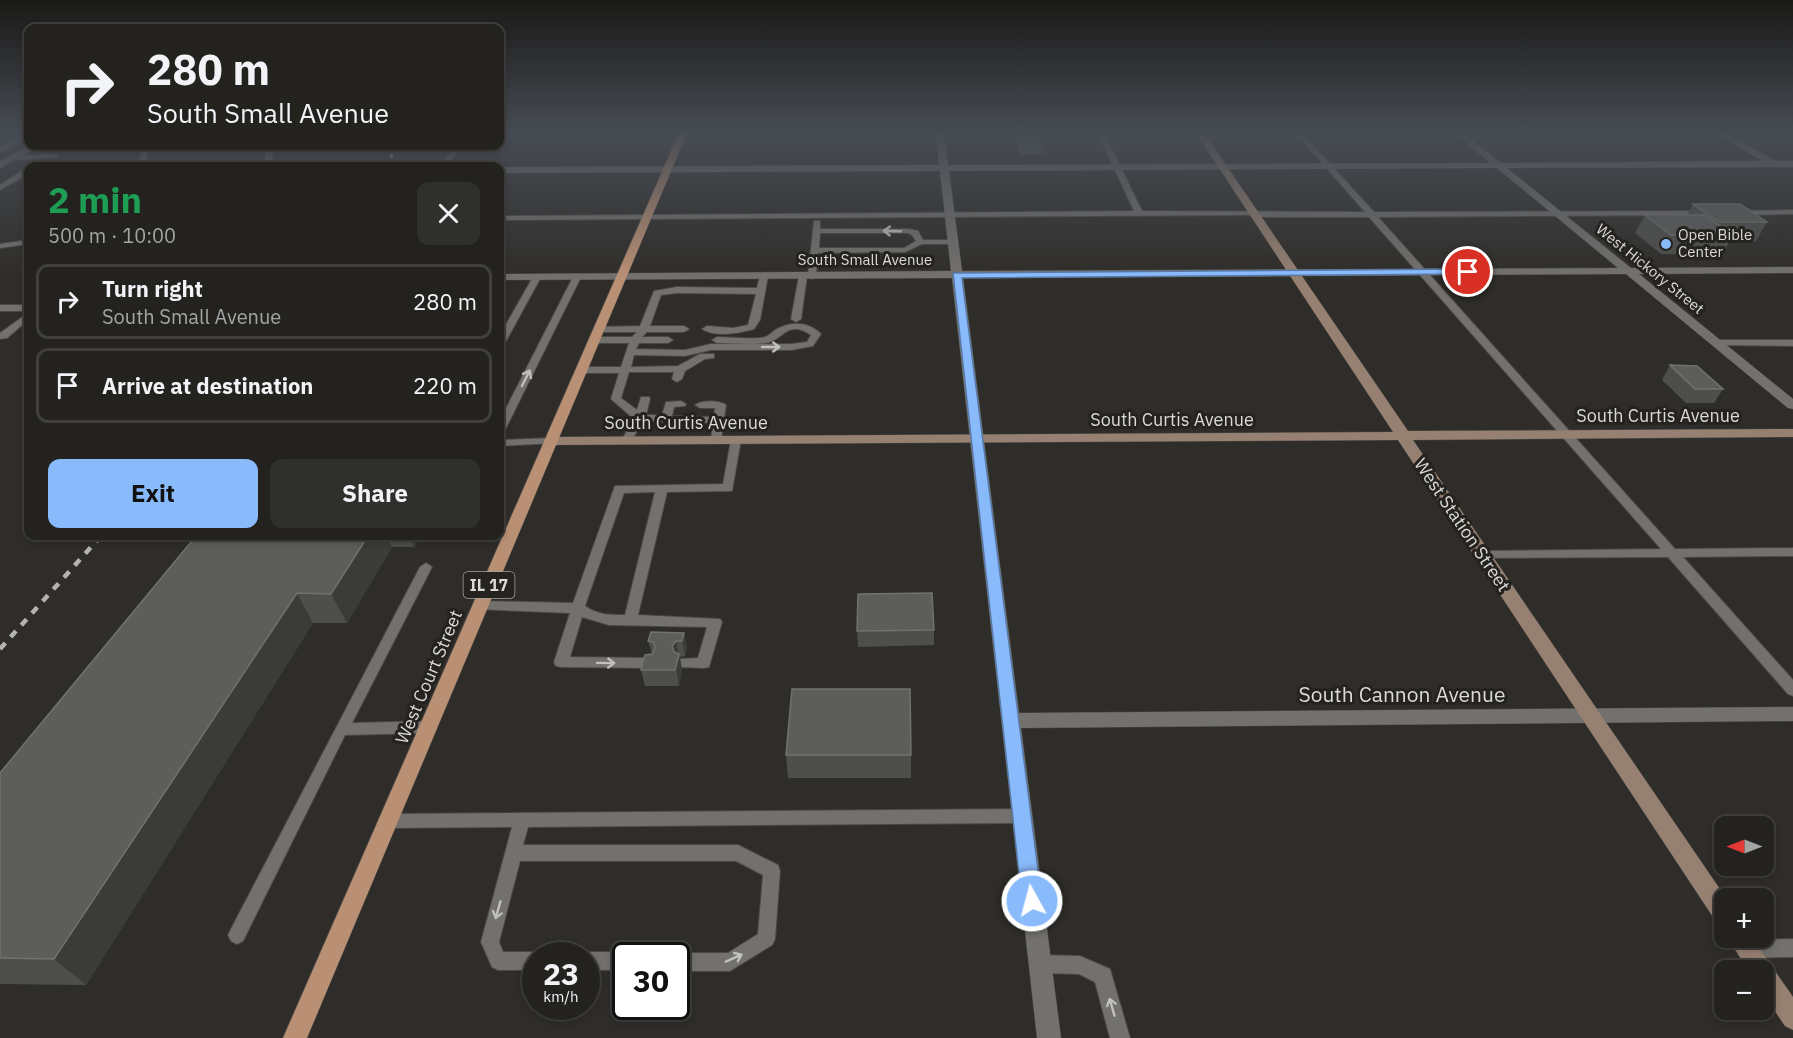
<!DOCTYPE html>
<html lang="en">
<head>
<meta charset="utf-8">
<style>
  body { margin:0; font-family:"IBM Plex Sans",sans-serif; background:#2f2f2c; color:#f1f3f6; height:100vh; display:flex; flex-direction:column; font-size:22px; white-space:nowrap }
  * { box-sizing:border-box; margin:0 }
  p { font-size:20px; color:#a3a4a4 }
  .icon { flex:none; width:33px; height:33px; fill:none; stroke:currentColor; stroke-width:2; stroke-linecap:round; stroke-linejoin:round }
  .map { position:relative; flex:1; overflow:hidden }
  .panel { position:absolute; left:24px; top:162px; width:480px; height:378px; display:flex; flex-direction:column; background:#23221f; border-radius:12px; box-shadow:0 3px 9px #0003,0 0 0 2px #403f3d }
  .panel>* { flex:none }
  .hud { position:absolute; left:24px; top:24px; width:480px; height:126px; border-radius:12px; box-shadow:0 3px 9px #0003,0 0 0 2px #403f3d; background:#23221f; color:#f1f3f6; overflow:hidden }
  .needle { width:39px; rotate:270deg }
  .controls { position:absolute; left:1714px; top:816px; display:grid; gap:12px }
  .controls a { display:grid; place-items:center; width:60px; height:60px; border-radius:12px; background:#23221f; box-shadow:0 3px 9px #0003,0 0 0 2px #403f3d; font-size:30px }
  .speed { position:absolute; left:522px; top:942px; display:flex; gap:12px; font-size:30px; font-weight:700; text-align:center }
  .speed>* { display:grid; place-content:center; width:78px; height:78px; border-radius:50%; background:#23221f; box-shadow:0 3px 9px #0003,0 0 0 2px #403f3d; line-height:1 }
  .speed small { font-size:15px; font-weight:400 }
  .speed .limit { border:3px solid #111; border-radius:9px; background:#fff; color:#111 }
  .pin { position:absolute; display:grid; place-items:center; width:51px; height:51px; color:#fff; margin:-26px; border:3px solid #fff; border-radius:50%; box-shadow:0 2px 6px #0007 }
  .me { position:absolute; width:66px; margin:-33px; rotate:353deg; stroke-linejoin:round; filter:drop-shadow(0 0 4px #0008) }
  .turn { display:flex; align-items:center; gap:21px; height:126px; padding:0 24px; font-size:27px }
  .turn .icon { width:78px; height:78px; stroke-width:2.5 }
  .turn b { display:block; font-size:42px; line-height:51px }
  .round { display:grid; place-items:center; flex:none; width:63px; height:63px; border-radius:12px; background:#2f2f2c }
  .head { display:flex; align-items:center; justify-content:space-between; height:102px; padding:0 24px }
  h1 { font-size:36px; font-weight:800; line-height:45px; color:#1e9e55 }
  .action { display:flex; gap:12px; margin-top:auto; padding:12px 24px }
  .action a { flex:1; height:69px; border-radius:12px; background:#89bafc; color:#111; font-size:24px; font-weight:800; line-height:69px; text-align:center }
  .action a+a { background:#2f2f2c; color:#f1f3f6 }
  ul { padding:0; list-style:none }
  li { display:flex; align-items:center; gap:18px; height:75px; margin:0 12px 9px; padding:0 12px; border:3px solid #403f3d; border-radius:12px }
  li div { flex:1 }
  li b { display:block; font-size:22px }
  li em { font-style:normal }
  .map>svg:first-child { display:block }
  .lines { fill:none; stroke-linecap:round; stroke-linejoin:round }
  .lane-casing { stroke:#4a4845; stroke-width:2 }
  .street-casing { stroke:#4a4845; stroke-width:1 }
  .secondary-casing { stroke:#4a4845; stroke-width:1 }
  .primary-casing { stroke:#4a4845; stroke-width:1 }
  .lane { fill:#73716d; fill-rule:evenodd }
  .street { fill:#73716d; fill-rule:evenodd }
  .secondary { fill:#968071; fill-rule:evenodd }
  .primary { fill:#ba9075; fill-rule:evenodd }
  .rail-far1 { stroke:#b4b3b1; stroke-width:3; stroke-dasharray:4.5 4.5; stroke-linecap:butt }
  .rail { stroke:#b4b3b1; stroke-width:4.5; stroke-dasharray:8 8; stroke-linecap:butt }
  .wall { fill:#4e4f4b }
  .shaded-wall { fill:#3b3b37 }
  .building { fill:#5d5e5a; stroke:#71726e; stroke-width:1.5 }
  .oneway { stroke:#c1c0bd }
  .route { fill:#89bafc; stroke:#5979a4; stroke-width:1.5 }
  .poi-dot { fill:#89bafc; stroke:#25231f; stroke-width:2 }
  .labels { text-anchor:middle; stroke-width:6; stroke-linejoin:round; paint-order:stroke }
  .far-poi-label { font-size:15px; fill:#dbdad8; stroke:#25231f; text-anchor:start }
  .far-street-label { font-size:15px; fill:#dbdad8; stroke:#25231f }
  .shield { fill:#25231f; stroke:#a4a3a0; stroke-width:1.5 }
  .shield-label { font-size:16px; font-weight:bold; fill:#dbdad8 }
  .street-label { font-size:18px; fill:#dbdad8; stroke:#25231f }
  .near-street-label { font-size:21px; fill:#dbdad8; stroke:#25231f }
</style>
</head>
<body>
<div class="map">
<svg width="1793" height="1038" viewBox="0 0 1793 1038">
  <rect width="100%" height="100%" fill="#2f2d29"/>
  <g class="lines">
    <defs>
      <path id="lane" d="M28 133V137L0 152V147Z
        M1098 133H1104L1142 211 1365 212 1296 133H1302L1374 212 1708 211 1709 213 1705 215 1378 217 1675 549 1793 548V556L1683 557 1793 680V696L1788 694 1668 557 1479 558 1477 555 1479 552 1483 551 1661 549 1369 217H1254L1250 215 500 220V216L1134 211Z
        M143 146H149L145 166H138Z
        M266 146H272V166H265Z
        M457 146H463L445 166H439Z
        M55 154 57 155V157L14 160 11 158 14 156Z
        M25 169H28V174L0 190V185Z
        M1793 210V214L1737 215 1733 213 1737 211Z
        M814 221H820V229H909L918 231 923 240H953L957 242 953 244H922L905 252 818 253 816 276 812 279 808 276ZM820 233H908L912 235 916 241 904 248H819Z
        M28 240V244L0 248V244Z
        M764 273 768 276 760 320 754 329C739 333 716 338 702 329L707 326 733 328 748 325 756 294 677 293 661 295 650 326H684L689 329 684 332H647L642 337H668L673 340 668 343H639L636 349 685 350 711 344H791L807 342 811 335C787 319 784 340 766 343 751 345 733 343 717 343L712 340 717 337C727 337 757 340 765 337 769 336 773 331 777 329 792 321 809 322 821 334L813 346 791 350H711L685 356 634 355 631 367 678 366 700 354H714V358L705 359 685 371 682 379 677 382 672 379 674 372H629L621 398 637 410 641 397H649L650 399 646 415H662L666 402 681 401 686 404 685 406 674 407 672 416 714 417 715 408H700L695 405C702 400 719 400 726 405L721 440 716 443 711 440 713 423 643 421 630 443H622L621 441 634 419 611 399 619 373H582L577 370 582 367H621L629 343H594L589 340 594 337H632L637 332H599L596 331V327L640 326 654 291 677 287 757 288 760 276Z
        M803 273 807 276 801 319 796 322 791 319 799 276Z
        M537 274 541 277 505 343 500 346V335L533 277Z
        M577 274 581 277 505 430 500 433V420L573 277Z
        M0 305H28V311H0Z
        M28 313V320L7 338 0 339V333Z
        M1717 340H1793V346L1714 345V341Z
        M736 437 741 440 732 491 667 492 638 615 720 619 722 622 709 667 704 668 679 667 677 663 679 659 698 658 707 627 609 625 582 617 570 657 650 658 655 659 657 663 655 667 650 668 561 667 556 666 554 662 570 613 475 609 473 606 475 603 480 601 573 603 615 486 723 484 731 440ZM655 492 625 615C610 615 598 615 585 606L624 493Z
        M551 438 555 439 556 441 555 443 500 446V440Z
        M426 563 432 567 352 723 429 721 434 723 436 727 434 731 429 733 345 735 243 941 237 944 231 941 228 935 231 929 420 567Z
        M1022 809 1028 811 1030 816 1028 821 1022 823 528 827 523 845H738L778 865 780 871 775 939 772 945 730 971H676V956H670L676 953H728L758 934 763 875 736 861H520L499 942 503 952H536L543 956H536V970H498L492 967 481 942 512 827 388 828 382 826 380 821 382 816 388 814Z
        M1793 939V957L1747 958 1741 955 1738 949 1741 943 1747 940Z
        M586 952H626L633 956H626V970H586V956H579Z
        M1040 955 1080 956 1110 969 1130 1038H1110L1095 982 1079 974 1040 973 1034 970 1031 964 1034 958Z"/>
      <path id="street" d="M936 133H944L948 165 1490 163 1455 133H1464L1501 163 1763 161 1715 133H1725L1776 161H1793V167L1507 168 1631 268 1793 267V273L1639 274 1793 399V409L1788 408 1626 274 963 278 1019 713 1793 707V721L1021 728 1061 1038H1037L952 278 500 280V274L951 271 940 171 500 173V167L939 165ZM1497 168 1618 268 962 271 949 171Z
        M30 146H39L0 168V161Z"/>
      <path id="secondary" d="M1196 133H1204L1408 431 1793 429V437L1413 440 1726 898 1725 927 1717 923 1398 440 551 445 544 441 551 437 1393 432Z
        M1728 938H1752L1793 997V1030L1785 1026 1764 995V970H1748Z"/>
      <path id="primary" d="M679 133H687L307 1038H283Z"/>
    </defs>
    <use href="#lane" class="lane-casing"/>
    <use href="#street" class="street-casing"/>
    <use href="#secondary" class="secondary-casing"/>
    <use href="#primary" class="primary-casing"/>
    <use href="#lane" class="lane"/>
    <use href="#street" class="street"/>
    <use href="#secondary" class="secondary"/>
    <use href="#primary" class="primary"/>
    <path class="rail-far1" d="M387 166 396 146"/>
    <path class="rail" d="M0 649 101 536"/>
  </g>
  <path class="wall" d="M500 133H539L535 138H500Z
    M576 133H611L608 138H577Z
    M990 133H1038L1043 149 1042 155H1020L1016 138H996L995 135H990Z
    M1693 204 1767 222 1756 241H1730L1722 254H1661L1635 233 1645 215H1687Z
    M1670 365 1723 389 1714 403H1686L1662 380Z
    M196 536H421L414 547H392L347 623H313L86 985 0 984V773Z
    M934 630V645L858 647 857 631Z
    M684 633 687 648 685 656 680 657 682 669 679 686H645L641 670 652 654 648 641Z
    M786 755H911V778H788Z"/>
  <path class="shaded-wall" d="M534 133H539L535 138Z
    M368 536H387L392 547 347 623 331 594Z
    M409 536H421L414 547Z
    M297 593 313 623 86 985 54 959Z
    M684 633 687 648 685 656 682 641Z
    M676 641 682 669 679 686 672 646Z"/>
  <path class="building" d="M1016 133H1038L1043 149H1020Z
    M1693 204H1740L1767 222H1719Z
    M1645 215H1705L1733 235H1671Z
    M1670 365 1697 366 1723 389H1695Z
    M196 536H368L331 594 297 593 54 959 0 958V773Z
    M932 593 934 630 857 631 858 594Z
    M651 632 684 633 682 641H676L672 646 674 652 679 654 675 670H641L645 655 652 654 655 648 653 642 648 641Z
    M792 689H910L911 755H786Z"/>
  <defs><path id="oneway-shaft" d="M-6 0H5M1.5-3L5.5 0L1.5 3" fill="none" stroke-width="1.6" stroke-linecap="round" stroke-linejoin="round" transform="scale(1.5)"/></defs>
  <g class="oneway">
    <use href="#oneway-shaft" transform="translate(892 231) rotate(-178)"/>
    <use href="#oneway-shaft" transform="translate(771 347)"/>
    <use href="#oneway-shaft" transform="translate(526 378) rotate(-63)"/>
    <use href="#oneway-shaft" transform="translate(606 663) rotate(1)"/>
    <use href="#oneway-shaft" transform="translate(498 910) rotate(106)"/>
    <use href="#oneway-shaft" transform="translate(734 958) rotate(-24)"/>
    <use href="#oneway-shaft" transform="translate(1112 1007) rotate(-106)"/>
  </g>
  <linearGradient id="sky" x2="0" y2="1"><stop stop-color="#1a1917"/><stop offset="0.48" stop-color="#474c54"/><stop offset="1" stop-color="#474c54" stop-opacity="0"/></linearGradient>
  <rect width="1793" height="278" fill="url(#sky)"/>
  <path class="route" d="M1468 269 1473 272 1472 274 962 278 1042 901 1039 907 1032 910 1025 907 1022 901 953 273Z"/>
  <circle class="poi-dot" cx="1666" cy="244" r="6"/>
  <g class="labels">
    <g class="far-poi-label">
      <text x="1678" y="240">Open Bible<tspan x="1678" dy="17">Center</tspan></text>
    </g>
    <g class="far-street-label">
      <text x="865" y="265">South Small Avenue</text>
      <text transform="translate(1650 269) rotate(39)" y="5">West Hickory Street</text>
    </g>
    <rect class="shield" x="463.5" y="572" width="51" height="26" rx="4.5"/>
    <g class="shield-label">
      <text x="489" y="591">IL 17</text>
    </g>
    <g class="street-label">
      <text x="1658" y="422">South Curtis Avenue</text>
      <text x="1172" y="426">South Curtis Avenue</text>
      <text x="686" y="429">South Curtis Avenue</text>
      <text transform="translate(1462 525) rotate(56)" y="6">West Station Street</text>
      <text transform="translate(429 677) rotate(-67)" y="6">West Court Street</text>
    </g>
    <g class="near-street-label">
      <text x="1402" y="702">South Cannon Avenue</text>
    </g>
  </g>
</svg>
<div class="controls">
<a><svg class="needle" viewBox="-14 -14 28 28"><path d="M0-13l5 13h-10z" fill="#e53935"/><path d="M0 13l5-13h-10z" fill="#a3a4a4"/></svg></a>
<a>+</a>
<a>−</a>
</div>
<div class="speed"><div>23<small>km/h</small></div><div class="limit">30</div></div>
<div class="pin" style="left:1468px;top:272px;background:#d93025"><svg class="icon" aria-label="arrive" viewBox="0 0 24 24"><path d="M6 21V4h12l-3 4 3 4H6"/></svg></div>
<svg class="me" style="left:1032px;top:901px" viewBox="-20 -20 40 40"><circle r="17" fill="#89bafc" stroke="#fff" stroke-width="3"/><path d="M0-11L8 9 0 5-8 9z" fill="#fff"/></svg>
<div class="hud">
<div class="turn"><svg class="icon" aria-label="right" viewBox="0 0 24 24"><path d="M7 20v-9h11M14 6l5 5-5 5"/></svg><div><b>280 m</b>South Small Avenue</div></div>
</div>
<section class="panel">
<div class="head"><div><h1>2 min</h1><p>500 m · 10:00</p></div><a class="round"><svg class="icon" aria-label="close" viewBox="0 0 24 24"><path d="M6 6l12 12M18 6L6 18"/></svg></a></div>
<ul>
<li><svg class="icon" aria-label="right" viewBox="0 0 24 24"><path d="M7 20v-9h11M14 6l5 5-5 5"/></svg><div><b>Turn right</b><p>South Small Avenue</p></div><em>280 m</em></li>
<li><svg class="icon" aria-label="arrive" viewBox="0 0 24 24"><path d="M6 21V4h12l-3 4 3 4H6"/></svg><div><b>Arrive at destination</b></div><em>220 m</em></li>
</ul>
<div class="action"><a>Exit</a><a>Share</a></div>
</section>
</div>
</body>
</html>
